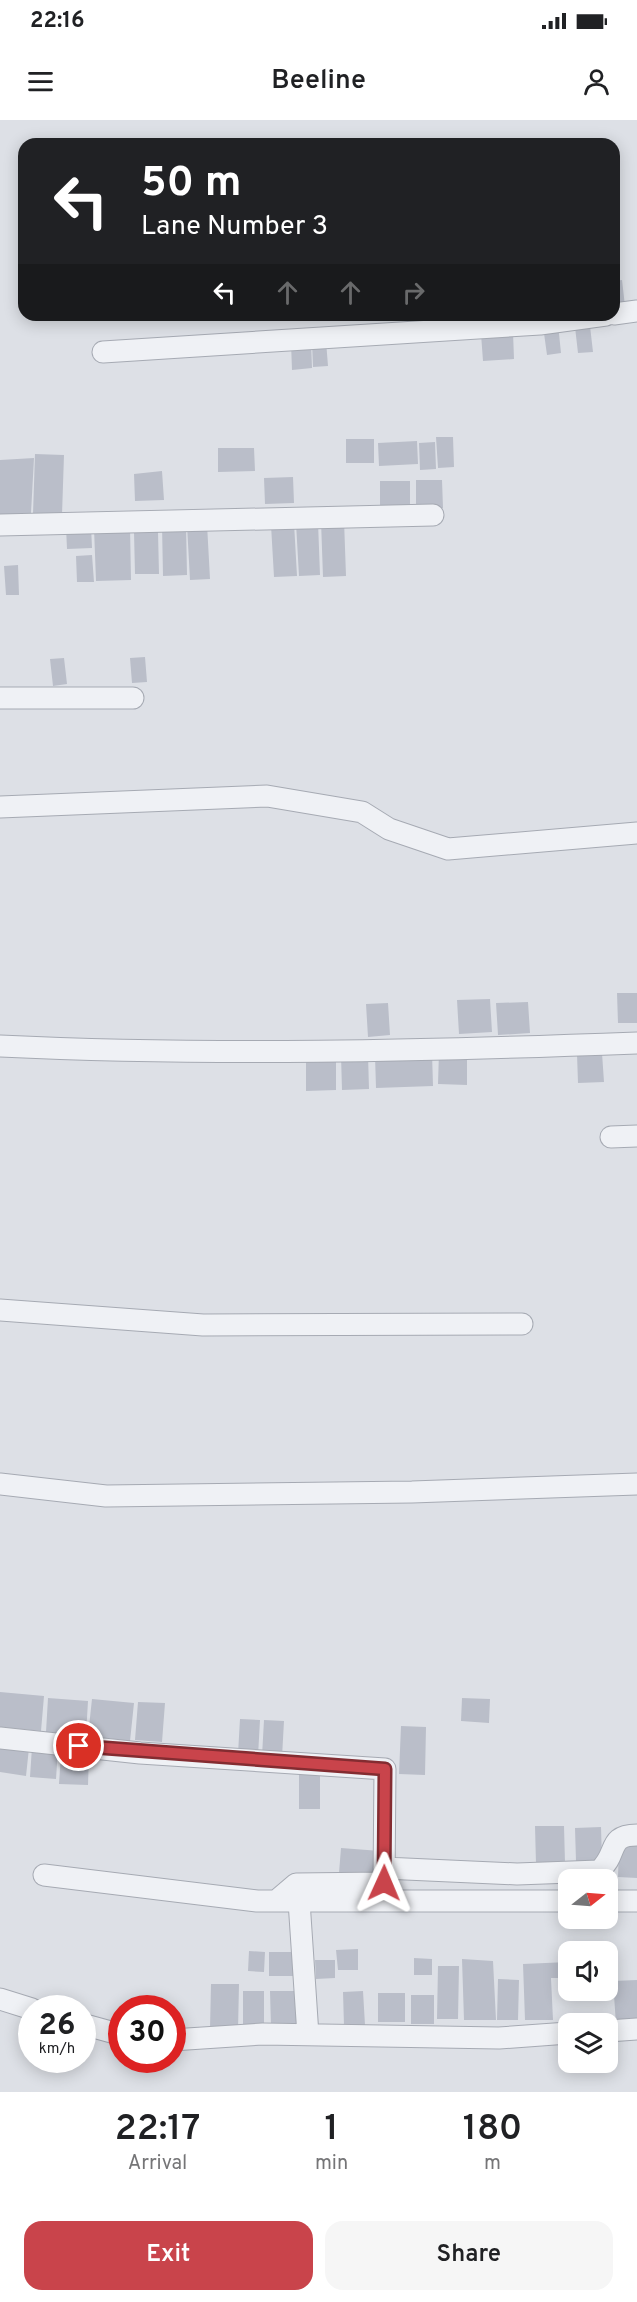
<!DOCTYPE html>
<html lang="en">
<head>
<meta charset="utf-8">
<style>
  body { margin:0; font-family:Overpass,sans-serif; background:#f6f6f6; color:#202124; height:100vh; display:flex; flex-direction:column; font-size:22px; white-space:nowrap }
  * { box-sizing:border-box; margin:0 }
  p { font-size:20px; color:#757577 }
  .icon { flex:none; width:33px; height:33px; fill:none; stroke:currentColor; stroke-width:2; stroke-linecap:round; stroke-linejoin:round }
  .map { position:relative; height:1972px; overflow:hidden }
  .panel { display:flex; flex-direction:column; background:#fff; flex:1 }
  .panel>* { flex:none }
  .top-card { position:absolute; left:18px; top:18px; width:602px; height:183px; border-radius:18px; box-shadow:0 3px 15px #0003; background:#202124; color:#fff; overflow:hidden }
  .needle { width:39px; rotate:73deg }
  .controls { position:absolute; left:558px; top:1749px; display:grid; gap:12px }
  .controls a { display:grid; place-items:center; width:60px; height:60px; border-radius:12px; background:#fff; box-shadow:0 3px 15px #0003; font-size:30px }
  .speed { position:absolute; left:18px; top:1875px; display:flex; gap:12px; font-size:30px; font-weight:700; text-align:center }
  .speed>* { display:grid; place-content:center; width:78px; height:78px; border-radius:50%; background:#fff; box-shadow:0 3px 15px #0003; line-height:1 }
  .speed small { font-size:15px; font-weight:400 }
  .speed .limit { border:9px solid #d22; background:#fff; color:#111 }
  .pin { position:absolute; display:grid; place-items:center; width:51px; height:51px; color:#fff; margin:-26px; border:3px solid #fff; border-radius:50%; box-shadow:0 2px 6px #0007 }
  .me { position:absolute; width:66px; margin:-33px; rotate:1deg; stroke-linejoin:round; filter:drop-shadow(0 0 4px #0008) }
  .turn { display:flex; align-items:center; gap:21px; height:126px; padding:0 24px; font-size:27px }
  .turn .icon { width:78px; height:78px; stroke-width:2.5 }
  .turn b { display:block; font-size:42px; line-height:51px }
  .lanes { display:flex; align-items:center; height:57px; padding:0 24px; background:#0003; justify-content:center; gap:30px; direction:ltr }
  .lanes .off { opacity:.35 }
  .eta { display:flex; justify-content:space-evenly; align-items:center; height:102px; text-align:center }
  .eta b { font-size:36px; font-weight:600; line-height:42px }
  .action { display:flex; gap:12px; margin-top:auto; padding:12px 24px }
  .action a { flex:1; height:69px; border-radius:18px; background:#c9444b; color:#fff; font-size:24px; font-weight:600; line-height:69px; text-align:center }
  .action a+a { background:#f6f6f6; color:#202124 }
  .status { display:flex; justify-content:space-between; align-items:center; height:42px; padding:0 30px; background:#fff; direction:ltr }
  .status svg { height:16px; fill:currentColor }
  header { display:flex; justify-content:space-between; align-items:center; height:78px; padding:0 24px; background:#fff; font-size:27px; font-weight:600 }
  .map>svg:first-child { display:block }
  .building { fill:#babec9 }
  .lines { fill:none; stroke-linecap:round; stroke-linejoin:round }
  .minor-casing { stroke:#a6aab3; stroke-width:23 }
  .minor { stroke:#eff1f5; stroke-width:21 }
  .route-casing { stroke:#832c31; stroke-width:15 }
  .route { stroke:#c9444b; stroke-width:10 }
</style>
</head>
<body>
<div class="status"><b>22:16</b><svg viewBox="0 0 49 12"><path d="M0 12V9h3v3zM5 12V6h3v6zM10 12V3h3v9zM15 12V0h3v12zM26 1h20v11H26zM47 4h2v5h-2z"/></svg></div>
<header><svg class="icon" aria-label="menu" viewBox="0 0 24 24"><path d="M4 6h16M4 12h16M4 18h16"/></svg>Beeline<svg class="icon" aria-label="person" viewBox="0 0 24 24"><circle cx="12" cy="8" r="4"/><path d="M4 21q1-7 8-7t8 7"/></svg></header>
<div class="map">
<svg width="637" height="1972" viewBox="0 0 637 1972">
  <rect width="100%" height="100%" fill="#dde0e6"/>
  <path class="building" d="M622 160 625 186 614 187V161Z
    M267 195H302V200H267Z
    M309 195H354V199L310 201Z
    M403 195H448V198H403Z
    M455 195H495V198L455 199Z
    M558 204 561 233 547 235 543 206Z
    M590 206 593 232 578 233 575 207Z
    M513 212 514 239 483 241 481 214Z
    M326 221 328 246 313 247 312 222Z
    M311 222 312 248 292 250 291 223Z
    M436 317H453L454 347 438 348Z
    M346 319H374V343H346Z
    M417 321 418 344 379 346 378 323Z
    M435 322 436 349 420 350 419 323Z
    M218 328H254L255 351 218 352Z
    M35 334 64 335 62 395 33 394Z
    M34 338 31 393 0 395V340Z
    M162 351 164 380 135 381 134 354Z
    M293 357 294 383 265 384 264 358Z
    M416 360H442L443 388H416Z
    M380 361H410V388H380Z
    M344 400 346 456 323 457 321 401Z
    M318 402 320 455 299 456 296 403Z
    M294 403 297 456 274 457 271 405Z
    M186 404 187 455 163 456 162 405Z
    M207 404 210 459 190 460 187 405Z
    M91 406 92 428 67 429 66 407Z
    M130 407 131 460 96 461 94 408Z
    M134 412H158L159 454H135Z
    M92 435 94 462H77L76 436Z
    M18 445 19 475H6L4 446Z
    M145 537 147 562 132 563 130 538Z
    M64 538 67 564 53 566 50 539Z
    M617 873H637V903H618Z
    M490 879 492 912 459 914 457 880Z
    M528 882 530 913 498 915 496 883Z
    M388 883 390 915 368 917 366 884Z
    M439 932H467V965L438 964Z
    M432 933 433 966 376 968 375 935Z
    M602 933 604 962 578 963 577 934Z
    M306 934H336V970L306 971Z
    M341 935H368L369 969 342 970Z
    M0 1572 44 1576 41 1611 0 1607Z
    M48 1578 88 1581 86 1615 46 1612Z
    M462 1578 490 1579 489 1603 461 1601Z
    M92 1579 134 1583 130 1621 88 1616Z
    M138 1582 165 1583 162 1622 135 1620Z
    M240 1599 260 1600 258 1636 238 1634Z
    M264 1600 284 1601 282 1637 262 1636Z
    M401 1606 426 1607 425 1655 399 1654Z
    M0 1625 29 1628 26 1656 0 1652Z
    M32 1627 58 1629 56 1659 30 1657Z
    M61 1634 89 1635 88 1665 59 1664Z
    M299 1655H320V1689H299Z
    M535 1706H564L565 1743 536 1744Z
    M601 1707 602 1740 576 1741 575 1708Z
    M619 1723H637V1758L618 1757Z
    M341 1728 380 1731 378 1756 339 1753Z
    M358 1829V1850H338L336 1830Z
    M249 1831 265 1832 264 1852 248 1851Z
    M269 1832H296V1856H269Z
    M414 1838 432 1839V1855H414Z
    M462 1839 493 1841 496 1900H464Z
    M315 1840H335V1858L316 1859Z
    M568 1842V1858H551L553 1900H525L523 1844Z
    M438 1846H459L458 1899H437Z
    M498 1859 519 1860 518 1900H497Z
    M637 1860V1903L616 1904 613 1861Z
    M211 1864H239L238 1910 210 1909Z
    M243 1871H264V1906H243Z
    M270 1871H298L299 1906 271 1907Z
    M363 1871 365 1905 344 1906 343 1872Z
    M378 1873H405V1902H378Z
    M411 1875H434V1904H411Z"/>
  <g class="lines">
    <defs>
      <path id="minor" d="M614 194 637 191
        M103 232 540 204 606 195
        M0 405 433 395
        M0 578H133
        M0 687 267 676 362 692 389 709 448 729 637 713
        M0 926C212 936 425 931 637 923
        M611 1017 637 1016
        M0 1190 203 1205 522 1204
        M0 1364 106 1376 412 1372 637 1364
        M0 1618 140 1633 385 1649 384 1763 296 1764 276 1781
        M384 1748 517 1754 599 1751C619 1734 606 1715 637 1715
        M44 1755 257 1781H568
        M299 1781 308 1915
        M608 1781H637
        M0 1879 32 1889
        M82 1904 122 1915
        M608 1911 637 1909
        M172 1920 263 1914 499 1918 568 1913"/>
    </defs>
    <use href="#minor" class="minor-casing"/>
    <use href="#minor" class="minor"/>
  </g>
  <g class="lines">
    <defs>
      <path id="route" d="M79 1626 385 1649 384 1763"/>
    </defs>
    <use href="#route" class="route-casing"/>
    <use href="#route" class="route"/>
  </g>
</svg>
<div class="controls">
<a><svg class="needle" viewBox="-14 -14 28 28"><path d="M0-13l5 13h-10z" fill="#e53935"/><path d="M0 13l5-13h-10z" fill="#757577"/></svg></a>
<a><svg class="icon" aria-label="sound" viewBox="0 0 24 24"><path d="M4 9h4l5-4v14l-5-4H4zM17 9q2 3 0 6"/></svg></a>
<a><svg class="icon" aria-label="layers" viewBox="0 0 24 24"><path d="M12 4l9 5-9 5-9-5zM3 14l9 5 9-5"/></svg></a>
</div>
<div class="speed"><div>26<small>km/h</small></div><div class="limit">30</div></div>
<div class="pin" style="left:79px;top:1626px;background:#d93025"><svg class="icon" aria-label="arrive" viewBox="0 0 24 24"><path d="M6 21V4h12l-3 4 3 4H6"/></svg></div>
<svg class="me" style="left:384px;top:1763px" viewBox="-20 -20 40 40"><path d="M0-17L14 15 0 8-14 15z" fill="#c9444b" stroke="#fff" stroke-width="4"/></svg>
<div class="top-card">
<div class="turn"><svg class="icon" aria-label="left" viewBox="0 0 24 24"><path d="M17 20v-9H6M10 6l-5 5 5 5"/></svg><div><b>50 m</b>Lane Number 3</div></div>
<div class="lanes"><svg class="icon" aria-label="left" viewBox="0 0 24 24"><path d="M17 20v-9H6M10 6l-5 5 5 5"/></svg><svg class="icon off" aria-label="ahead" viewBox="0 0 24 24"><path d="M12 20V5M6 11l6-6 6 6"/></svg><svg class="icon off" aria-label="ahead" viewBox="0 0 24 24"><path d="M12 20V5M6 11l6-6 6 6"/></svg><svg class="icon off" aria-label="right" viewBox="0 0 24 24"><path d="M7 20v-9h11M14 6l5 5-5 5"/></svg></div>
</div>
</div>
<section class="panel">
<div class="eta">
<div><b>22:17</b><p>Arrival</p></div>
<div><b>1</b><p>min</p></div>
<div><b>180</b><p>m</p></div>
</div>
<div class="action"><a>Exit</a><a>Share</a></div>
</section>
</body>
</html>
